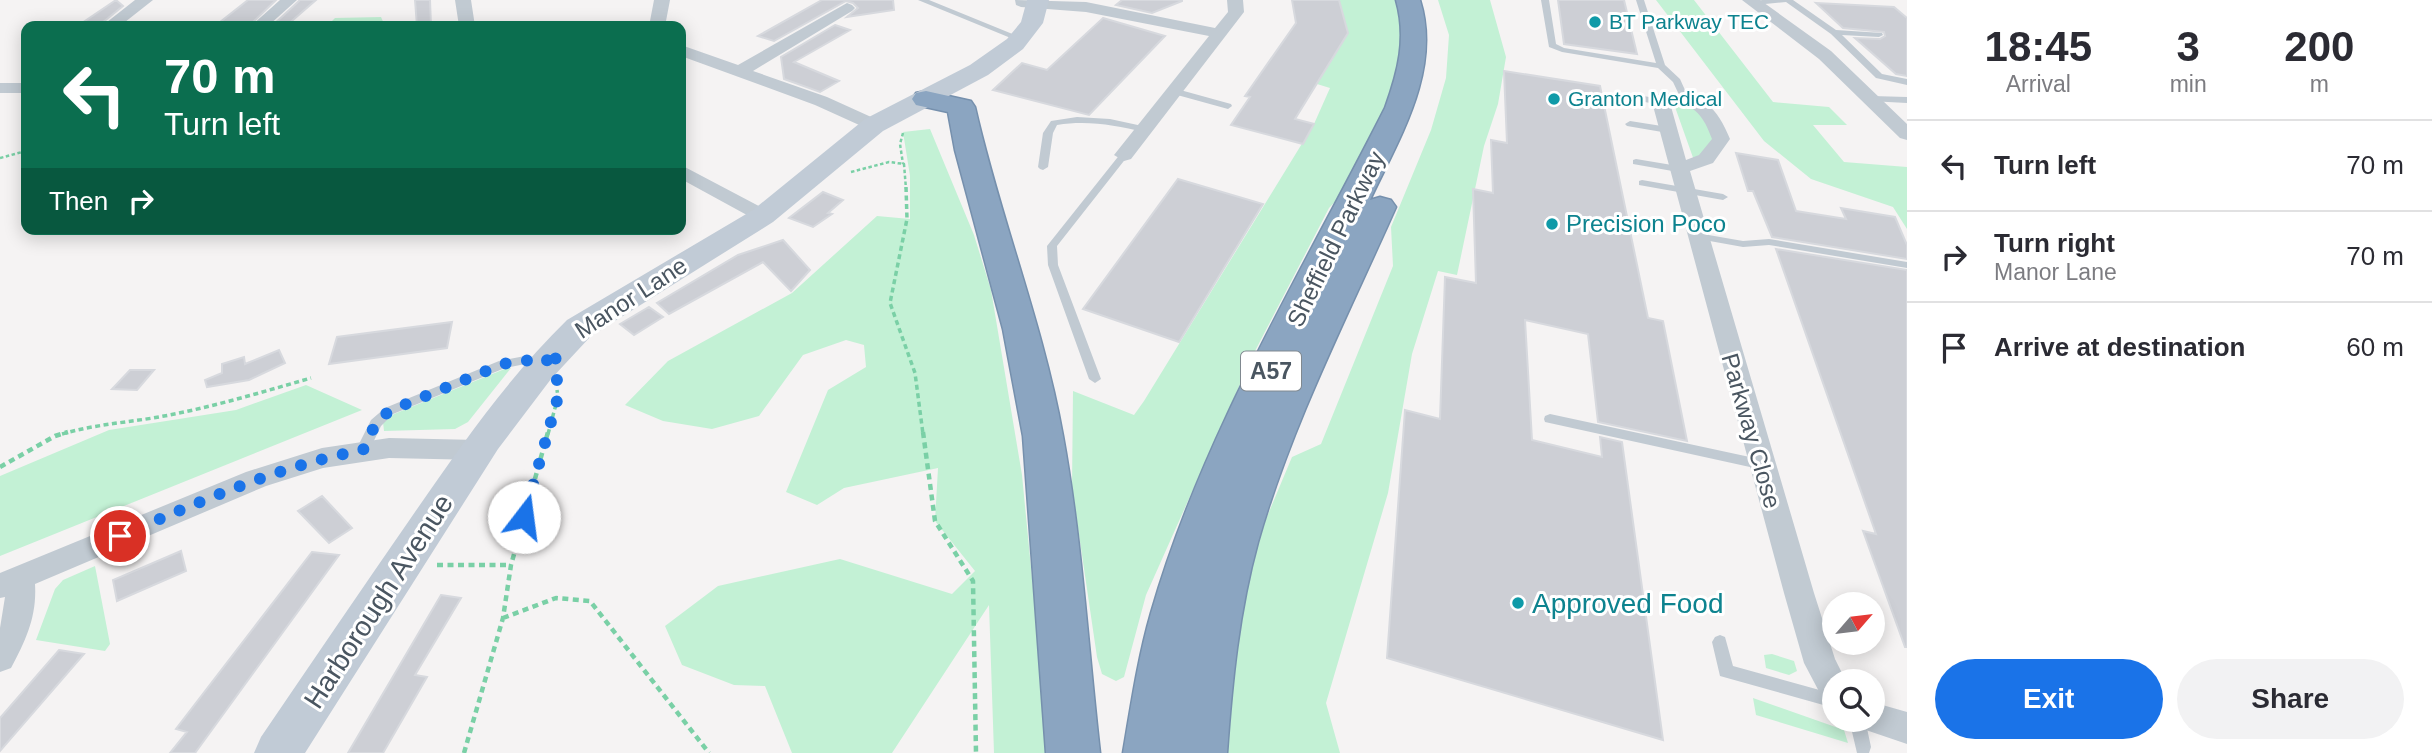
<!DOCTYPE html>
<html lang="en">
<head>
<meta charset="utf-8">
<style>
  body { margin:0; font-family:Helvetica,sans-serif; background:#f2f2f3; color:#2b2b33; height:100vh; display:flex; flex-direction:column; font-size:26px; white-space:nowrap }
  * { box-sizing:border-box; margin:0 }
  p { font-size:23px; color:#7c7c81 }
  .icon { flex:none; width:38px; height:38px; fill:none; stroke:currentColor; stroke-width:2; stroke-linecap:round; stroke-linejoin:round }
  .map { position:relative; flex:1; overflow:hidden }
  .drawer { display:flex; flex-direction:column; background:#fff; width:525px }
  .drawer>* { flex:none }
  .guide { position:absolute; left:21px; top:21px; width:665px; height:214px; border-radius:14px; box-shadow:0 4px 18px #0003; background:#0b6e4f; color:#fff; overflow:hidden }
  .needle { width:46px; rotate:62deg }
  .fabs { position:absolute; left:1822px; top:592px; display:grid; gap:14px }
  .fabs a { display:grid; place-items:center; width:63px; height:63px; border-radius:50%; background:#fff; box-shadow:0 4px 18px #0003; font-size:35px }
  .pin { position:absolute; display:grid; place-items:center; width:60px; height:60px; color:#fff; margin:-30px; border:4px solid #fff; border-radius:50%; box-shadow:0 2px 7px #0007 }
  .me { position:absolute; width:77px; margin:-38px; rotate:15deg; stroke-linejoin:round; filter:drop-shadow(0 0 5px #0008) }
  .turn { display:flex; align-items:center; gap:24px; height:147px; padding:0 28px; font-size:32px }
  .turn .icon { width:91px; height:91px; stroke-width:2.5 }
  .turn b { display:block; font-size:49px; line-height:60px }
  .then { display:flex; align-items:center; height:66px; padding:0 28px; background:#0003; gap:14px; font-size:26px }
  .eta { display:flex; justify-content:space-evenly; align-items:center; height:119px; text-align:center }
  .eta b { font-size:42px; font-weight:700; line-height:49px }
  .cta { display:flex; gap:14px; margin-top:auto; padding:14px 28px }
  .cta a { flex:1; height:80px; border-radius:42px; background:#1a73e8; color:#fff; font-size:28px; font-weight:700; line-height:80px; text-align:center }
  .cta a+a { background:#f2f2f3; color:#2b2b33 }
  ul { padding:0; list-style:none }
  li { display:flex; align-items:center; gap:21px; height:91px; padding:0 28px; border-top:2px solid #e1e1e2 }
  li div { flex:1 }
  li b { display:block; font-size:26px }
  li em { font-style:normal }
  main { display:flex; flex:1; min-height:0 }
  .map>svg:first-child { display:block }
  .green { fill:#c3f1d5 }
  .building { fill:#cdcfd5; stroke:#d7d9de; stroke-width:2 }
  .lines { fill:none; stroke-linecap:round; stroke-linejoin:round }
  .highway-casing { stroke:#7690ad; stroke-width:3 }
  .path-far2 { stroke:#7ad0a6; stroke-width:2.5; stroke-dasharray:3.5 2.5; stroke-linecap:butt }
  .path-far1 { stroke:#7ad0a6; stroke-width:3.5; stroke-dasharray:5 3.5; stroke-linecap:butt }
  .path { stroke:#7ad0a6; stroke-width:4.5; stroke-dasharray:6 4.5; stroke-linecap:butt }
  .lane { fill:#c1cad2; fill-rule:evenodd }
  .street { fill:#c1cad2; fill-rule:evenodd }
  .secondary { fill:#c1cbd6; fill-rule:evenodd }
  .highway { fill:#8ba5c1; fill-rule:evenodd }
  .route { stroke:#1a73e8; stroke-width:12; stroke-dasharray:0 21.6 }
  .culture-dot { fill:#0f9aa8; stroke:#fff; stroke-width:2.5 }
  .labels { text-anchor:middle; stroke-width:6; stroke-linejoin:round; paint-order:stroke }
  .far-culture-label { font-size:21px; fill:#0d838f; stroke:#fff; text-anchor:start }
  .shield { fill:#fff; stroke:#808990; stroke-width:2 }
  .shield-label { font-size:23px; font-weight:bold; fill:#4a5661 }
  .culture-label { font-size:24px; fill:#0d838f; stroke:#fff; text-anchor:start }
  .street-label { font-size:24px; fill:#4a5661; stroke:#fff }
  .near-street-label { font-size:28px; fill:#4a5661; stroke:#fff }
  .near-culture-label { font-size:28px; fill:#0d838f; stroke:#fff; text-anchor:start }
</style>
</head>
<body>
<main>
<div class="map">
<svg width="1907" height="753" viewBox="0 0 1907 753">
  <rect width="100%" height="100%" fill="#f5f3f3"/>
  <path class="green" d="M1339 0H1402L1408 20 1399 86 1351 185 1329 208 1254 353 1146 595 1124 677 1116 681 1102 674 1097 657 1072 487 1073 391 1134 415 1144 401 1314 124 1330 88 1317 84C1337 51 1350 41 1339 0Z
    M1438 0H1490L1506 57 1498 104 1484 146 1457 275 1438 271 1412 354 1388 493 1326 703 1340 753H1226L1235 657 1251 571 1261 531 1292 457 1321 444 1393 266 1391 227 1431 130 1446 78 1449 35Z
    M1656 0H1694L1773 102 1829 107 1847 125H1813L1844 162 1907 167V229L1893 207 1811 179 1764 141Z
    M381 17 385 26H327L335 18Z
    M1684 103H1693L1719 140 1696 166 1675 107Z
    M930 129 974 235 991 290 1022 475 1049 753H994L989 605 892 753H792L765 686 734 685 682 665 665 626 718 586 840 559 952 594 975 571 935 521 938 468 844 488 817 505 786 492 828 390 866 367 864 345 846 340 803 355 759 416 712 429 663 421 625 405 668 361 792 293 877 216 910 219V176L903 132Z
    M507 368H511L468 422 455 429 384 431 383 422 394 414Z
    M306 385 362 410 0 556V476L109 430 236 410Z
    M95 566 110 644 105 651 36 640 55 589 63 580Z
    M1772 654 1794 661 1797 671 1789 675 1766 668 1764 655Z
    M1753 698 1844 730 1848 743 1756 715Z"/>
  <path class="building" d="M116 0 123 6 102 23H82Z
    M248 0H276L249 26H215Z
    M300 0H316L286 26H272Z
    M415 0H430L431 26H417Z
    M822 0H893L894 10 847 17 858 8 853 3 846 1 774 41 758 36Z
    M1122 0H1182V1L1152 13 1116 5Z
    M1292 0H1339L1348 33 1295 119 1314 124 1303 144 1231 125 1250 97 1245 96 1296 23Z
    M1558 0H1624L1637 54 1564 44Z
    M1816 3 1894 7 1907 18V76L1896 74 1855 38 1880 39 1885 36 1884 32 1843 28Z
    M1103 18 1165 36 1089 115 993 90 1022 63 1047 70Z
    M835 25 850 30 794 62 839 81 820 92 784 79 781 57Z
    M1504 71 1600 86 1648 318 1663 321 1687 441 1598 422 1588 334 1525 320 1532 440 1602 457 1600 437 1622 442 1663 740 1387 658 1405 410 1440 419 1445 277 1476 283 1473 189 1493 193 1491 140 1507 143Z
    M1736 153 1778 160 1796 211 1846 219 1841 208 1895 217 1907 245V259L1772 237 1753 191H1748Z
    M1178 179 1263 204 1179 342 1083 309Z
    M823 192 843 200 828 213 832 214 813 227 789 218Z
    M783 240 810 270 791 291 763 262 669 314 657 303 738 255Z
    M1776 249 1907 270V647H1905L1863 531 1876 534Z
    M649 307 663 317 634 335 620 324Z
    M452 322 447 348 329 364 337 337Z
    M279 350 285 363 249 380 207 387 205 380 222 373V364L244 357 245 364Z
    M130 370H154L137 390 112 389Z
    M322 496 352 528 329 543 298 511Z
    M181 551 186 571 117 601 113 580Z
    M312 552 339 555 195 753H170L187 732 176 729Z
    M441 595 461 598 415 675 427 677 383 753H348Z
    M59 650 84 654 0 751V718Z"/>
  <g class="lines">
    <defs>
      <path id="highway" d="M1396 0H1420C1442 70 1399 138 1370 200L1380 197 1391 200 1396 207C1347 317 1291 426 1258 542 1239 611 1232 682 1227 753H1123C1131 706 1138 658 1151 613 1202 435 1302 272 1385 108 1398 72 1407 38 1396 0Z
        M926 91 971 101 975 107C1000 218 1043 324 1063 436 1082 540 1088 648 1100 753H1046L1023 436 1003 329 955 150 948 112 916 105 912 99 916 93Z"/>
    </defs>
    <use href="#highway" class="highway-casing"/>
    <path class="path-far2" d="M903 133 900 144 903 164
      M0 158 26 151
      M851 172 889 162 904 164 906 189"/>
    <path class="path-far1" d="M906 187 907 219 890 303 915 373 923 434
      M62 434C93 425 121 423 153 418 206 409 259 393 311 378
      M548 434 558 397 557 390"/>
    <path class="path" d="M923 432 935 521 973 581 976 753
      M0 467 55 436 68 432
      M437 565H510
      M503 618 556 598 590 601 709 753
      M464 753 503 618 511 565 548 432"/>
    <path class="lane" d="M918 0H929L1025 39 1018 41Z
      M1541 0H1549L1556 44 1564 48 1656 63 1636 0H1644L1665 65 1680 79 1689 99 1682 101 1673 82 1658 68 1562 52 1549 47Z
      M1762 0H1793L1836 30 1882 33 1883 35 1879 37 1842 35 1882 74 1907 79V85L1876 78 1831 34 1786 2 1755 5 1751 3Z
      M1173 88 1231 104 1232 106 1228 109 1170 93V89Z
      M1626 93 1661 99 1665 102 1661 105 1623 98 1622 96Z
      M1872 96 1907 97V103L1869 101V97Z
      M1077 117 1110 119 1147 127 1149 129 1144 132C1115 125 1087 120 1057 125L1053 133 1048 167 1043 170 1040 169 1038 167 1043 133 1051 121Z
      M1630 121 1668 127 1673 130 1668 133 1627 126 1625 124Z
      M1124 152 1129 155 1127 157 1057 246 1058 265 1101 379 1095 383 1089 379 1048 265 1047 246 1121 153Z
      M1636 159 1678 166 1683 169 1678 172 1633 164V160Z
      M1642 180 1723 194 1728 197 1723 200 1639 185V181Z
      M1697 233 1743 241 1769 239 1907 262V268L1769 245 1743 247 1693 238 1692 236 1693 234Z
      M525 356 548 360 550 363 544 367 525 364 505 368 393 414 381 426 368 453H358L356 450 371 420 385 408 499 361Z
      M1550 414 1759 459 1764 460 1766 464 1764 468 1759 469 1545 422 1544 419 1545 416Z
      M1720 635 1725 637 1733 666 1834 694V708L1720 676 1712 642 1715 637Z
      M1849 719H1865L1871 747 1869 753H1857Z"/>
    <path class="street" d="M135 0H153L120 26H102Z
      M280 0H297L268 26H251Z
      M455 0H471L475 26H459Z
      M654 0H670L666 21 669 26H653L650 21Z
      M1015 0 1086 2 1215 28 1228 12 1227 0H1243L1244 12 1131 159 1124 161 1114 155 1209 36 1086 12 1021 7 1016 5Z
      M1742 0H1760L1831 51 1907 124V140L1900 138 1819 59Z
      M847 3 852 5 855 8 852 11 753 71 827 97 880 121 883 125 880 129H868L815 105 681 56V45L738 65Z
      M0 83H26V93H0Z
      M1665 93C1701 92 1717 106 1730 139L1713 163 1690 171 1814 593 1835 659 1846 681H1834V704L1823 699 1804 663 1784 593 1652 102 1659 94ZM1670 103C1695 103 1704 117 1712 139L1699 155 1686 160Z
      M681 165 770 212 773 216 770 220H756L681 179Z
      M389 438 478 440 487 443 491 450 487 457 478 460 389 458 323 468 266 486 35 584C37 616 26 640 11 668L0 672V628L5 597 0 598V573L246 472 322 448Z
      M1872 702 1907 712V744L1860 728 1857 719H1872Z"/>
    <path class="secondary" d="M1027 0H1049L1043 23 1023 49 988 75 883 131 773 222 591 336 551 379 498 449 305 753H254L261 737C312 662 363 587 415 512 462 444 508 378 567 320L753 210 865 119 970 65 1007 39 1021 22Z"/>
    <use href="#highway" class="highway"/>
  </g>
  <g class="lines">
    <path class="route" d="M120 536C200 502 278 466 363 450L376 423 389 411 503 364 524 360 545 363 555 350 558 397 524 517"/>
  </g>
  <g class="culture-dot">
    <circle cx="1595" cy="22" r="7"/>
    <circle cx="1554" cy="99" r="7"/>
    <circle cx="1552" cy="224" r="7"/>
    <circle cx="1518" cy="603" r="7"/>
  </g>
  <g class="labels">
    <g class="far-culture-label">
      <text x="1609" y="29">BT Parkway TEC</text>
      <text x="1568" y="106">Granton Medical</text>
    </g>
    <rect class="shield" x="1241" y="351.5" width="60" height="39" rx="5"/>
    <g class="shield-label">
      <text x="1271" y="379">A57</text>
    </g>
    <g class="culture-label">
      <text x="1566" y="232">Precision Poco</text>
    </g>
    <g class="street-label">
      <text transform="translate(1336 239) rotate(-64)" y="8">Sheffield Parkway</text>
      <text transform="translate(631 298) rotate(-33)" y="8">Manor Lane</text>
      <text transform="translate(1751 431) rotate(74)" y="8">Parkway Close</text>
    </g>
    <g class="near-street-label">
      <text transform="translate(378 601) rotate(-57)" y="10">Harborough Avenue</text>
    </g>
    <g class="near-culture-label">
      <text x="1532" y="613">Approved Food</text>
    </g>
  </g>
</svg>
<div class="fabs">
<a><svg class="needle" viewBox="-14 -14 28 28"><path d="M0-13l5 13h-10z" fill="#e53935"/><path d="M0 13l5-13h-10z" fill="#7c7c81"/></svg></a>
<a><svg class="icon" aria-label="search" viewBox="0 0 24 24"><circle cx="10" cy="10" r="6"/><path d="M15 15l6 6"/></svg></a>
</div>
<div class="pin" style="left:120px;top:536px;background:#d93025"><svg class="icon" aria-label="arrive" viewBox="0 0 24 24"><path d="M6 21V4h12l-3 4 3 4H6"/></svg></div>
<svg class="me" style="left:524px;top:517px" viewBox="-20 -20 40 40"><circle r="19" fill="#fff"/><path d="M0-13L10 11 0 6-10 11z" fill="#1a73e8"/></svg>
<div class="guide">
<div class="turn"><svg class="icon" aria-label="left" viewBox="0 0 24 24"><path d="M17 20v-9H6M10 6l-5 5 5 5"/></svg><div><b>70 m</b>Turn left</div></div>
<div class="then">Then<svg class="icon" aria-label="right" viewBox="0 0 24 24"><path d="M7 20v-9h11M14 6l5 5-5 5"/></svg></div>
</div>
</div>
<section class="drawer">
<div class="eta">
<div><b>18:45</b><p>Arrival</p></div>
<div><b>3</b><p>min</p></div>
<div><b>200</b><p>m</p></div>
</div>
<ul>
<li><svg class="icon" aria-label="left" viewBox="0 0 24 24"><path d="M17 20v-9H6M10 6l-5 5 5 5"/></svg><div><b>Turn left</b></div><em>70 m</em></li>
<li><svg class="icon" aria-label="right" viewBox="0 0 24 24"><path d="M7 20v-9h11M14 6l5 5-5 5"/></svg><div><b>Turn right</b><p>Manor Lane</p></div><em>70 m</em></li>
<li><svg class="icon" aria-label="arrive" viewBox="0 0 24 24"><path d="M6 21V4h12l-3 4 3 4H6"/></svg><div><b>Arrive at destination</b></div><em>60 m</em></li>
</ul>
<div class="cta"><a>Exit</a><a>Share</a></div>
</section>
</main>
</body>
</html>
